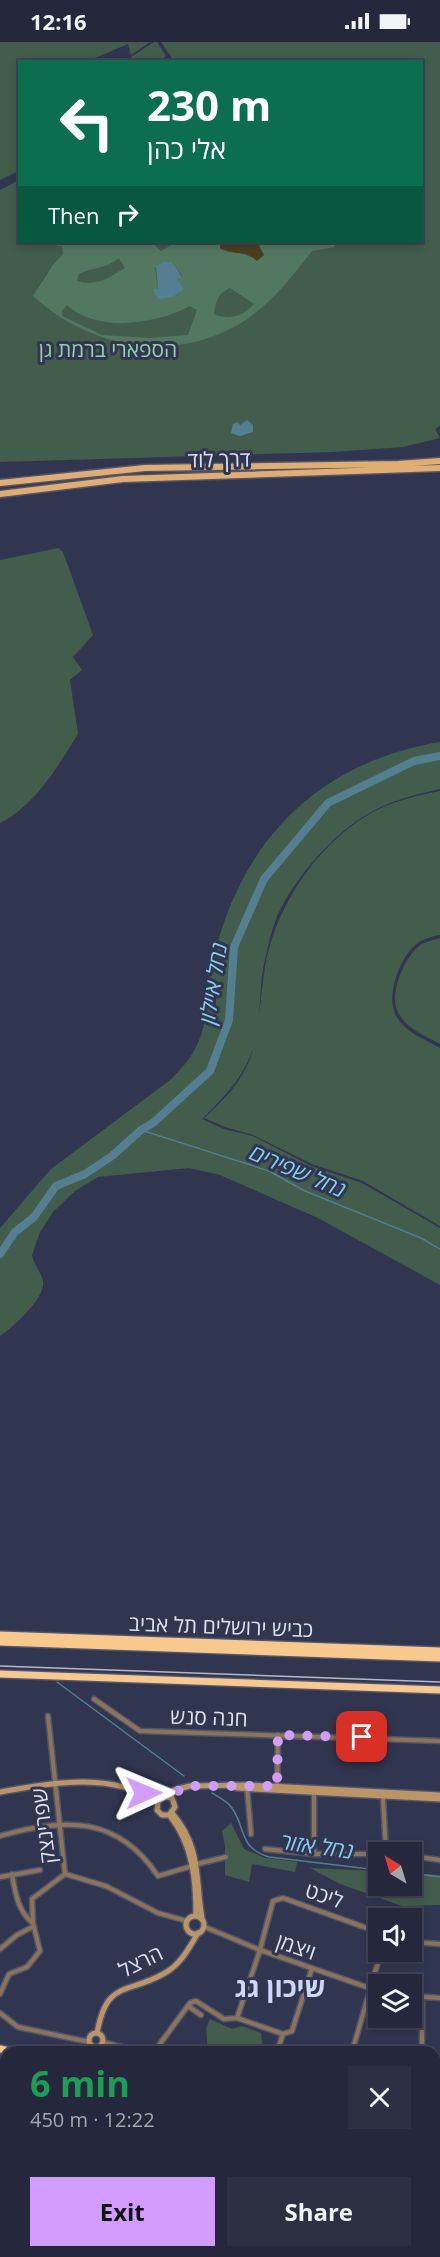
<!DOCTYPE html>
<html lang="en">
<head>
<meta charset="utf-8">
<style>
  body { margin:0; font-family:"Open Sans",Heebo,sans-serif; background:#2d3043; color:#f1f3f6; height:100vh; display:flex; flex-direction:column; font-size:22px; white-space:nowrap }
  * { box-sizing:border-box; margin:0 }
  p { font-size:20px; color:#a3a6af }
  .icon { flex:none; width:33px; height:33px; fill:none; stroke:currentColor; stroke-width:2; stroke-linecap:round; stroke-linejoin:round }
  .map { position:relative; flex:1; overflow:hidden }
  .panel { position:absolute; left:0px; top:2004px; width:441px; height:212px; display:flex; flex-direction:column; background:#25283c; border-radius:18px 18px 0 0; box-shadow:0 3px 9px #0003,0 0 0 2px #424456 }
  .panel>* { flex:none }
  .banner { position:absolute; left:18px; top:18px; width:405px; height:183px; border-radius:0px; box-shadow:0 3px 9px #0003,0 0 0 2px #424456; background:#0b6e4f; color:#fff; overflow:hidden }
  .needle { width:39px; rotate:322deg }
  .buttons { position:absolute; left:368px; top:1800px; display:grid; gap:12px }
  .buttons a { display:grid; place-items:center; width:54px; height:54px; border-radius:0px; background:#25283c; box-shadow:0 3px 9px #0003,0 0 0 2px #424456; font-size:30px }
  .pin { position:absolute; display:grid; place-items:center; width:51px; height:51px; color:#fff; margin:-26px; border-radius:12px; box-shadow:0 3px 9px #0006 }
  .me { position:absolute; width:66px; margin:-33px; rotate:89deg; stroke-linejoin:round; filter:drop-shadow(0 0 4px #0008) }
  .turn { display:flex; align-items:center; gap:21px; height:126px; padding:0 30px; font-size:27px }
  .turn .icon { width:78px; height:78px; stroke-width:2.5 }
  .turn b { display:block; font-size:42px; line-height:51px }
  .then { display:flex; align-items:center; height:57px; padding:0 30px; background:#0003; gap:12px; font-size:22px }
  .round { display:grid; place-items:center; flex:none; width:63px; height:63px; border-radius:0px; background:#2d3043 }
  .headline { display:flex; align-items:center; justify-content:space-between; height:102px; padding:0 30px }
  h1 { font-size:36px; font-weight:700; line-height:45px; color:#1e9e55 }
  .button { display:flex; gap:12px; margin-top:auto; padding:12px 30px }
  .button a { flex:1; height:69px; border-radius:0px; background:#d29cfd; color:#111; font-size:24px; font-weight:700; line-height:69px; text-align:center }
  .button a+a { background:#2d3043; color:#f1f3f6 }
  .status { display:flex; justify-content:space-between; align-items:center; height:42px; padding:0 30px; background:#25283c; direction:ltr }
  .status svg { height:16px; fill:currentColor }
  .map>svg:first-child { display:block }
  .green { fill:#425d4c }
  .forest { fill:#537860; fill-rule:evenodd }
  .sand { fill:#483f1f }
  .water { fill:#537f91 }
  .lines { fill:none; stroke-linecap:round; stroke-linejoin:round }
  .stream { stroke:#537f91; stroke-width:1.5 }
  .river { stroke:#537f91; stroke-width:8 }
  .street-casing { stroke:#50556d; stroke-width:7 }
  .secondary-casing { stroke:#50556d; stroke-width:8 }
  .primary-casing { stroke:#50556d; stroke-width:9 }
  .highway-casing { stroke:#50556d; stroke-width:10 }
  .street { stroke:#8c7457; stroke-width:4 }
  .secondary { stroke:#bb9565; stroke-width:5 }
  .primary { stroke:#e0ae70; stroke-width:6 }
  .highway { stroke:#f8c88d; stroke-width:7 }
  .rail { stroke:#b4b8cb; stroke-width:1.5 }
  .route { stroke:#d29cfd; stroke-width:10; stroke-dasharray:0 18 }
  .labels { text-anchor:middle; stroke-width:6; stroke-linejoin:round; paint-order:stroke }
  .park-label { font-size:21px; fill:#90cfa7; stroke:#313650 }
  .street-label { font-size:21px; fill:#dce0f1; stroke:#313650 }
  .water-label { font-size:22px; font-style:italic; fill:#83cdec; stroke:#313650 }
  .district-label { font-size:27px; font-weight:bold; fill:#d0d8f9; stroke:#313650 }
</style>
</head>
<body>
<div class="status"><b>12:16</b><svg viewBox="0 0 49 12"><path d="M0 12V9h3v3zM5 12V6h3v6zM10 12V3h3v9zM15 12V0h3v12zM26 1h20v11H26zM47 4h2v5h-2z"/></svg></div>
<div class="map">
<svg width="440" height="2215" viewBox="0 0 440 2215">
  <rect width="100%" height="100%" fill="#313650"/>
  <path class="green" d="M0 0H150L131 13 128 2 95 16 94 19 20 20 19 129 0 138Z
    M154 0H157L166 14 158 19H134L131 15Z
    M161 0H440V384L435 387 440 396 403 405 332 410 0 420V148L19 138 20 200H422V20L174 19Z
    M58 506 63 510 93 593 73 615 82 628 70 638 78 692C58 724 35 764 0 781V518Z
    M440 700V747C419 752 399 756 379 766 340 784 301 828 281 866 272 883 268 904 264 922 259 945 261 968 257 991 250 1029 228 1051 202 1077L224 1087 253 1094 311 1124 362 1141 440 1186V1243L318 1176 220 1133 189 1126 98 1135 75 1149 53 1170 40 1190 32 1213C34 1223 41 1230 43 1239 46 1256 13 1285 0 1294V1186L51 1127 170 1038C216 995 201 968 214 914 243 796 320 720 440 700Z
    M440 749V893C433 894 424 897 418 901 402 911 387 950 394 969 401 989 423 996 440 1006V1184L363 1139 312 1122 253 1093 225 1085 204 1076C264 1024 254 997 265 926 275 863 321 796 379 767 398 758 419 753 440 749Z
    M440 896V1002C424 993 405 987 397 968 390 951 404 916 419 904 424 900 434 898 440 896Z
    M231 1781 244 1807 265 1816 297 1820 295 1830 252 1822 249 1840 225 1833V1804L222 1789Z
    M310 1826 378 1829V1844H411V1831L440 1833V1863L402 1864 340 1842Z
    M210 1977 232 1987 242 1984 261 1991 263 2009 208 2010 206 1986Z
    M0 2030 6 2031V2071L0 2072Z"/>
  <path class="forest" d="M55 200H151L161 209 177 200H221L220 207C235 213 248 213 261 203L257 200H336L334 205 312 209C291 236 270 263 241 281 174 322 89 306 33 254L53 223 63 212 62 204H58ZM119 216 125 226C108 236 96 245 77 239L79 232C93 225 106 227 119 216ZM163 220H172L182 234 178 237 184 248 173 255 163 256 158 247 155 226ZM230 246 254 262C243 274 229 279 214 272 216 259 218 251 230 246ZM67 263C96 291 158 282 190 264L197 268 188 293 149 296 102 293 62 274V269Z"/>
  <path class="sand" d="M221 200H257L264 213 257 219C245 208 233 213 220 206Z"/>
  <path class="water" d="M163 220H172L182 235 178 237 184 248 173 255 160 257 154 251V247H158L156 224Z
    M247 378 253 383V390L240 394 231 391 233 382 237 380 240 383Z"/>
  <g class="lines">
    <path class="stream" d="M141 1088 269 1129 305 1149 421 1196 440 1207
      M57 1640 184 1734
      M212 1751C219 1755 228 1760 232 1766 247 1788 238 1805 269 1815L378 1828
      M411 1831 440 1835"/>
    <path class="river" d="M0 1212 15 1190 34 1175 56 1144 85 1132 112 1114 141 1088 153 1081 210 1029 229 978 234 905 264 837 328 761 414 719 440 714"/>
    <defs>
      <path id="street" d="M94 1657 140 1689 440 1699
        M48 1674 65 1832 106 1844 158 1871 187 1879
        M247 1745 251 1792
        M277 1746 278 1693
        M314 1751V1812
        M383 1755 386 1810
        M0 1794C65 1776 117 1773 158 1834L192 1824
        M265 1807 314 1812H378
        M411 1814 440 1818
        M197 1822 226 1815
        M12 1832C15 1850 18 1870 33 1881
        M0 1835 40 1828
        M205 1885 260 1908 378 1949
        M411 1900 440 1902
        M0 1907 17 1893 34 1884
        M0 1952 9 1932 27 1925 40 1909 33 1881 32 1857 65 1832
        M411 1954 440 1956
        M188 1964 201 1973
        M0 1971 18 1985 89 2000
        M237 1976 260 1908 273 1859 283 1856 378 1890
        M283 1992 292 1989 312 1926
        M102 2000 141 2010
        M154 2010 190 1961 196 1959 224 1977 237 1976 283 1992
        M277 2010 283 1992
        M352 2010 381 1910
        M422 2010V1955
        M435 2034H440
        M0 2149V2172
        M114 2215V2210"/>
      <path id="secondary" d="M237 1746 440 1757
        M0 1750C52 1741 110 1729 158 1760
        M148 1752 172 1756 175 1765 169 1773H162L157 1768 158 1760 163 1755
        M167 1755 174 1748 190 1744 247 1743 440 1753
        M172 1771C202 1806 195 1836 202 1876
        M170 1774C193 1803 196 1838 196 1874
        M186 1883a9 9 0 1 1 18 0a9 9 0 1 1-18 0Z
        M89 1998a7 7 0 1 1 14 0a7 7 0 1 1-14 0Z
        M97 1991C107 1937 127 1953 165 1931 181 1922 189 1906 198 1891
        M368 2210 386 2215
        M392 2210 412 2215
        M302 2215 303 2210
        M309 2215 310 2210"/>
      <path id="primary" d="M0 441 145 426 398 422 440 419
        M0 452 123 437 440 426"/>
      <path id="highway" d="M0 1593 440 1609
        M0 1600 440 1616
        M0 1632 440 1648
        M0 2007 14 2010
        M90 2010 91 2009
        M0 2017 6 2019
        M435 2080 440 2081
        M435 2092 440 2094"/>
    </defs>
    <use href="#street" class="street-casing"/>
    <use href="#secondary" class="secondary-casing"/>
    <use href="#primary" class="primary-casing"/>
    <use href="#highway" class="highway-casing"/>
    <use href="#street" class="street"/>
    <use href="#secondary" class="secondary"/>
    <use href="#primary" class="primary"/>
    <use href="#highway" class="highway"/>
    <path class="rail" d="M0 1624 440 1640"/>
  </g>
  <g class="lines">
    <path class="route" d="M144 1751 163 1755 190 1744H277L278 1693 362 1695"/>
  </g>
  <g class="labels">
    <g class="park-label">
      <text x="108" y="315">הספארי ברמת גן</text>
    </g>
    <g class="street-label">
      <text transform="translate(219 418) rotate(-1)" y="7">דרך לוד</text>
      <text transform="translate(221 1585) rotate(2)" y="7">כביש ירושלים תל אביב</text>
      <text transform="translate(209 1676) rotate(2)" y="7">חנה סנש</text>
      <text transform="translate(44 1784) rotate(-97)" y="7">שפרינצק</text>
      <text transform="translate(324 1854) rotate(19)" y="7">ליכט</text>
      <text transform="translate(296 1905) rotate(19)" y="7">ויצמן</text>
      <text transform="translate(141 1920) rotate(-26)" y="7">הרצל</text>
    </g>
    <g class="water-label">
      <text transform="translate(213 941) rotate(-81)" y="8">נחל איילון</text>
      <text transform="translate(298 1129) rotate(23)" y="8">נחל שפירים</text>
      <text transform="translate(317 1804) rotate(8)" y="8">נחל אזור</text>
    </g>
    <g class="district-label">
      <text x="280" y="1955">שיכון גג</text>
    </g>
  </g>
</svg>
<div class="buttons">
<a><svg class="needle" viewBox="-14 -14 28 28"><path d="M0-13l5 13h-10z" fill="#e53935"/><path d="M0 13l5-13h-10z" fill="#a3a6af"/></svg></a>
<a><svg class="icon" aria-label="sound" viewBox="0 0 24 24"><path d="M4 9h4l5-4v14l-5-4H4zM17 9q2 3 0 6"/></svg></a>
<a><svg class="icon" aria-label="layers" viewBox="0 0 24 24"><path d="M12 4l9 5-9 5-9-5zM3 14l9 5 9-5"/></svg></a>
</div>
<div class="pin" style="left:362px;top:1695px;background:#d93025"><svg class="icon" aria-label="arrive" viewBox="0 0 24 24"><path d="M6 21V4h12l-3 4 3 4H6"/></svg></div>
<svg class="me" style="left:144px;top:1751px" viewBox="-20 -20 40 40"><path d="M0-17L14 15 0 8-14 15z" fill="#d29cfd" stroke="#fff" stroke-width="4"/></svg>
<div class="banner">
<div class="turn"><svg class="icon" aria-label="left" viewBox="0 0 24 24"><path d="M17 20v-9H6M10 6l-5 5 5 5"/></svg><div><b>230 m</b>אלי כהן</div></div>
<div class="then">Then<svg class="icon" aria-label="right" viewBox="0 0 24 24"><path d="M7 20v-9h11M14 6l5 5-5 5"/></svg></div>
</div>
<section class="panel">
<div class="headline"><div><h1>6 min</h1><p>450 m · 12:22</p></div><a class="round"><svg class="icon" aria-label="close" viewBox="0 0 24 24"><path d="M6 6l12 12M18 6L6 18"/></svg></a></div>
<div class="button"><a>Exit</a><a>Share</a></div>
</section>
</div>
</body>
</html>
